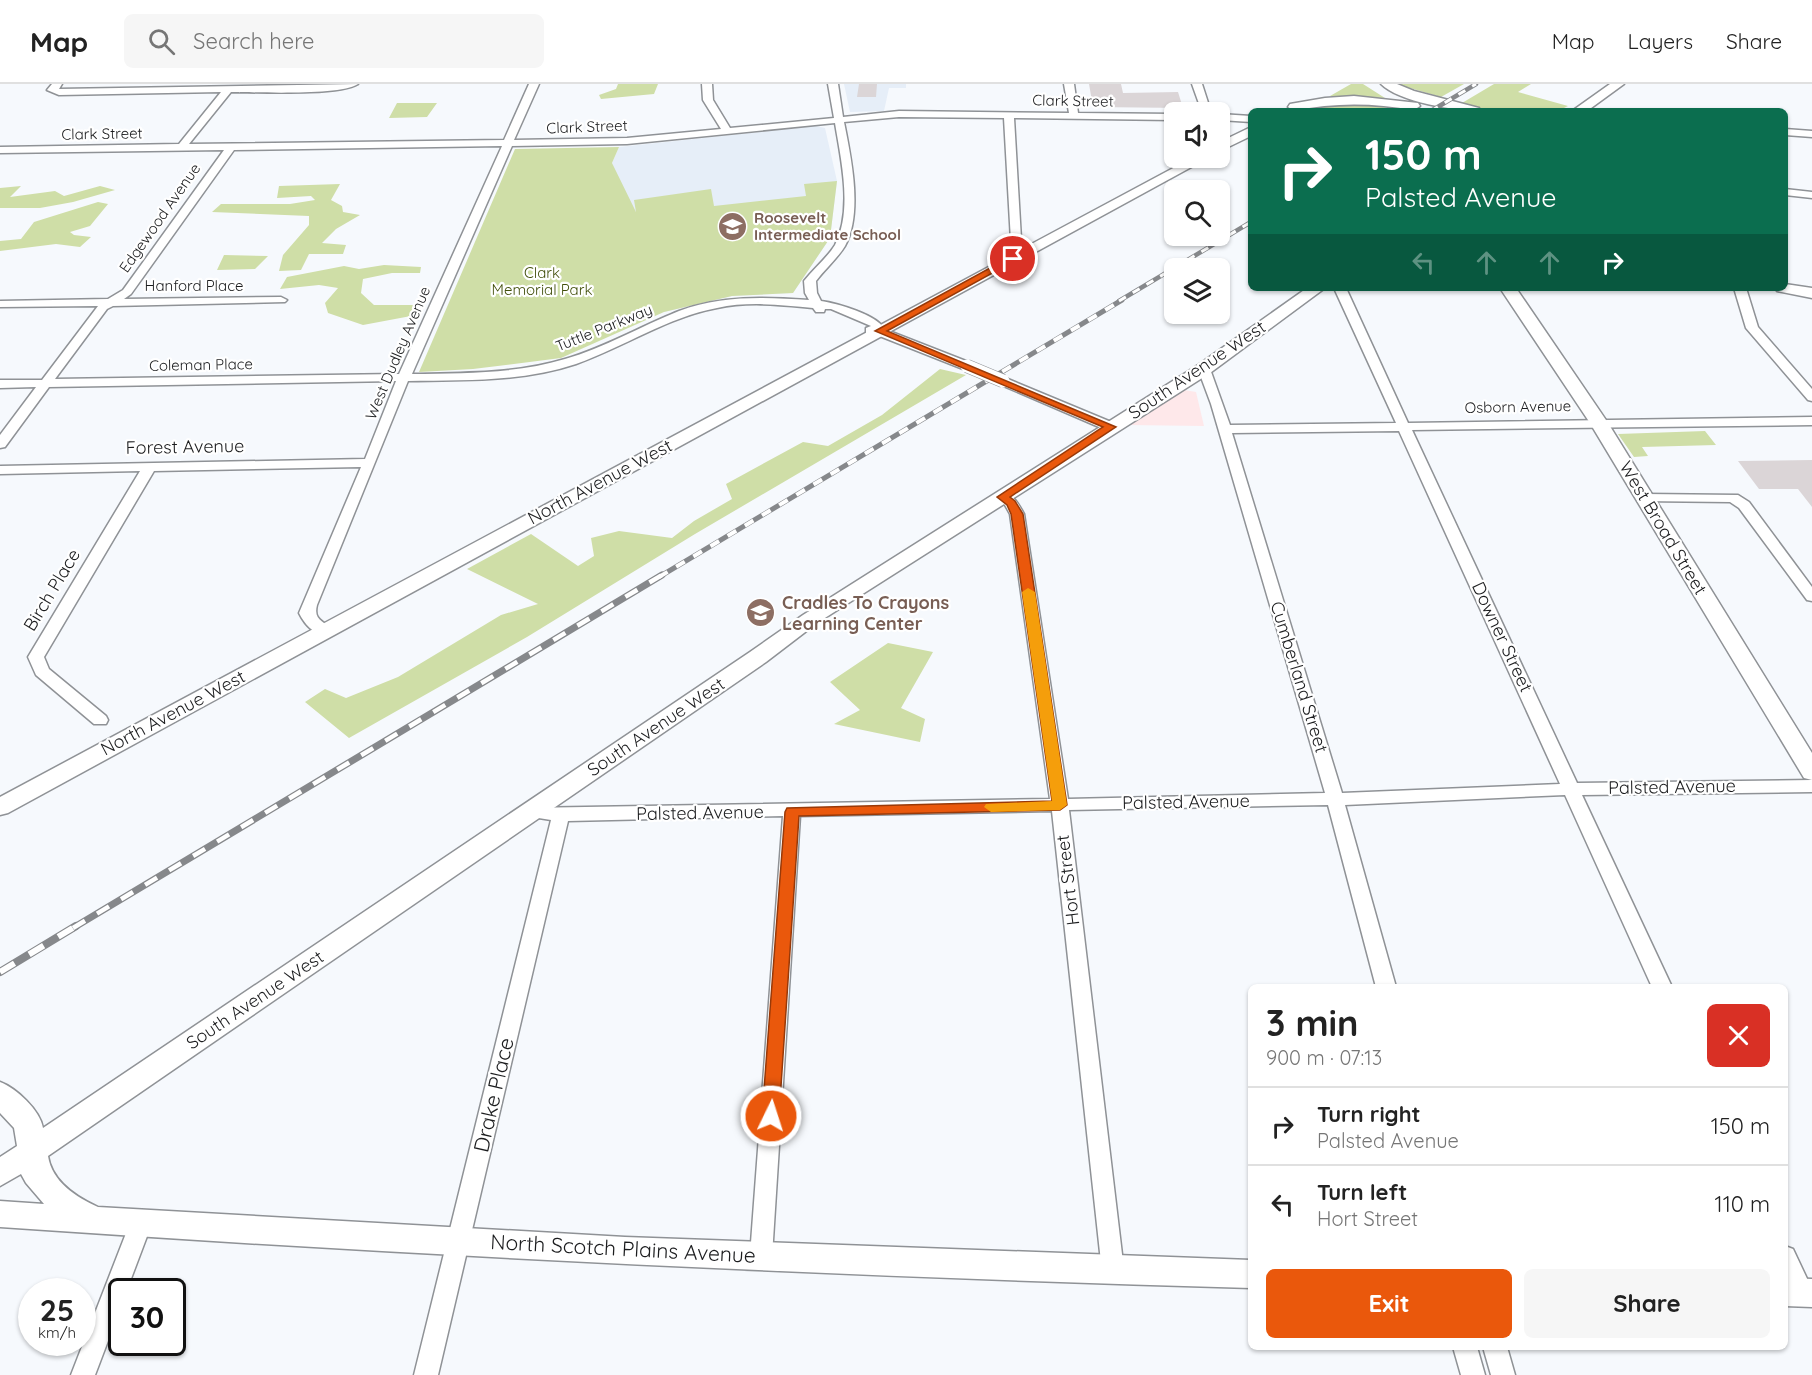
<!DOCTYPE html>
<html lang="en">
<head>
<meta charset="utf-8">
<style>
  body { margin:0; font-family:Quicksand,sans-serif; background:#f6f6f6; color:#222; height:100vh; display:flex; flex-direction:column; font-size:22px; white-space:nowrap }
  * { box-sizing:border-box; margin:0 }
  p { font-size:20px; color:#767676 }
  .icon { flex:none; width:33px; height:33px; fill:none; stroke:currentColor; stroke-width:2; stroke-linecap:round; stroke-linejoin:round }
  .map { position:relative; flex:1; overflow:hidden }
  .sheet { position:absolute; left:1248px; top:900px; width:540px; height:366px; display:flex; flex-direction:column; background:#fff; border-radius:9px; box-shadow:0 2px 4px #0004 }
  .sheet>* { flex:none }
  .top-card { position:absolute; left:1248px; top:24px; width:540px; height:183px; border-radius:9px; box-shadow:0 2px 4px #0004; background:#0b6e4f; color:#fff; overflow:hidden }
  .controls { position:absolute; left:1164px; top:18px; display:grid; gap:12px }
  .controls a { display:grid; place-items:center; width:66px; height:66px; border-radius:9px; background:#fff; box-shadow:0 2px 4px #0004; font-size:30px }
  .speed { position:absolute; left:18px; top:1194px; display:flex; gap:12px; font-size:30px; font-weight:700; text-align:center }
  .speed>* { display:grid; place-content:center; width:78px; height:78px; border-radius:50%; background:#fff; box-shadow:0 2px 4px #0004; line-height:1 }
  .speed small { font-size:15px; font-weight:400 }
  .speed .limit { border:3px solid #111; border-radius:9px; background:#fff; color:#111 }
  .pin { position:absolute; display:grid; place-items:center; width:51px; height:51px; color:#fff; margin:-26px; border:3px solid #fff; border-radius:50%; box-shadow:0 2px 6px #0007 }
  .me { position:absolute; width:66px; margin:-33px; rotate:4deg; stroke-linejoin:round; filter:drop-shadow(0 0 4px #0008) }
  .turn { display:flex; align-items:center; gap:21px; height:126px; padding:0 18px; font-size:27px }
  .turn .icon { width:78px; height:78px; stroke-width:2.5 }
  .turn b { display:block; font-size:42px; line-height:51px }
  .lanes { display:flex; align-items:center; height:57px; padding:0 18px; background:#0003; justify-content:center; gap:30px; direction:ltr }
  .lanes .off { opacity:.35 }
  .round { display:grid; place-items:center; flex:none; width:63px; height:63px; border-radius:9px; background:#f6f6f6 }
  .overview { display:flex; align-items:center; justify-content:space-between; height:102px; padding:0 18px }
  h1 { font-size:36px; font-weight:700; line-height:45px }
  .button { display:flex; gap:12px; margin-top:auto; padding:12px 18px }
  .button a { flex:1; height:69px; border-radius:9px; background:#ea580c; color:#fff; font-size:24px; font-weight:700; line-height:69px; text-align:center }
  .button a+a { background:#f6f6f6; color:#222 }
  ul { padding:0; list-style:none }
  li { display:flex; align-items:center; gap:18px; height:78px; padding:0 18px; border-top:2px solid #e0e0e0 }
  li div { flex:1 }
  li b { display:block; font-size:22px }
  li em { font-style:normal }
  header { display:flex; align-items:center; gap:36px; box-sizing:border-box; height:84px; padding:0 30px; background:#fff; border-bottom:2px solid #e0e0e0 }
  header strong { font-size:28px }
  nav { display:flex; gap:33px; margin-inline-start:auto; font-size:21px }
  .search { width:420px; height:54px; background:#f6f6f6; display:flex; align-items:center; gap:15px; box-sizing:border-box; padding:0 21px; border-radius:9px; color:#767676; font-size:22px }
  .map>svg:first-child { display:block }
  .commercial { fill:#fee8ea }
  .built { fill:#e6eef8 }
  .green { fill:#cfdea7 }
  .building { fill:#dbd5d7 }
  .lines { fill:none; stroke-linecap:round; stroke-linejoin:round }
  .street-casing { stroke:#8f9296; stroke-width:3 }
  .secondary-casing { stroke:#8f9296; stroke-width:3 }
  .street { fill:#fff; fill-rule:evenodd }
  .secondary { fill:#fff; fill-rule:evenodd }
  .rail-far3-casing { stroke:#86888b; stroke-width:4.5 }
  .rail-far2-casing { stroke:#86888b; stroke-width:5 }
  .rail-far1-casing { stroke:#86888b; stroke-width:7 }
  .rail-casing { stroke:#86888b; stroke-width:8 }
  .rail-far3 { stroke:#fff; stroke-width:3; stroke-dasharray:8; stroke-linecap:butt }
  .rail-far2 { stroke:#fff; stroke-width:4; stroke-dasharray:10; stroke-linecap:butt }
  .rail-far1 { stroke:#fff; stroke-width:4.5; stroke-dasharray:14; stroke-linecap:butt }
  .rail { stroke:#fff; stroke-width:6; stroke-dasharray:17; stroke-linecap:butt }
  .street-bridge-casing { stroke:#8f9296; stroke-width:14; stroke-linecap:butt }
  .street-bridge { stroke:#fff; stroke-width:13 }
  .route { fill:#ea580c; stroke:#983908; stroke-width:1.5 }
  .slow { fill:#f59e0b }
  .labels { text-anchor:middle; stroke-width:4.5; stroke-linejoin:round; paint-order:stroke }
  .far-street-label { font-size:15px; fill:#1b1c1e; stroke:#fff }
  .far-education-label { font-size:15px; font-weight:bold; fill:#785e54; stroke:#fff; text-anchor:start }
  .far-park-label { font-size:15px; fill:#424f0b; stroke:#fff }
  .street-label { font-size:18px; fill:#1b1c1e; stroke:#fff }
  .education-label { font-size:18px; font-weight:bold; fill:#785e54; stroke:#fff; text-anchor:start }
  .near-street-label { font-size:21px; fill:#1b1c1e; stroke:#fff }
</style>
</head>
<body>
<header>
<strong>Map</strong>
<div class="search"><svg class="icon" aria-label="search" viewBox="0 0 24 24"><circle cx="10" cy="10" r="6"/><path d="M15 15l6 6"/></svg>Search here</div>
<nav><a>Map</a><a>Layers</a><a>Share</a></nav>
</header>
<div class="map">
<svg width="1812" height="1291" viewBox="0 0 1812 1291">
  <rect width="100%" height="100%" fill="#f6f9fd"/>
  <path class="commercial" d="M1178 305 1196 308 1204 342 1127 341Z"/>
  <path class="built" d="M844 0H906V4H889L884 27 850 28Z
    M816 42 825 44 837 97 830 154 793 209 732 212 664 228 612 79 619 63Z"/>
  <path class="green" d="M618 0H658L654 10 601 15 599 11 616 5Z
    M1351 0H1363L1385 14 1330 12Z
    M1396 0H1464L1441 13Z
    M1494 0H1531L1518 8 1568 22 1560 26 1562 27H1488L1462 19Z
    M1346 18 1412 27H1306L1320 22Z
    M397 19H437L427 33 389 34Z
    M619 63 612 79 636 128 634 116 711 105 714 122 806 112 804 100 837 97 830 154 793 209 732 212 664 228 561 274 473 285 419 288 515 65Z
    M340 100 331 116 342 122 343 128 360 131 336 145 322 159 346 161 343 170H309L301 186 279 187 283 171 309 141V132L212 128 221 120H290L315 116 311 112 277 114 279 102Z
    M21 102 10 113 55 107 64 112 100 102 115 106 73 118 40 124H0V104Z
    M98 118 108 120 90 142 70 148 74 151 91 153 80 163 56 160 0 167V157L21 155 34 138Z
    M224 171 268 172 255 185 217 186Z
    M384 181 421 183 420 189H392L363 195 361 209 374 221H413L411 232 363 241 328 229 325 219 338 204 319 201 280 205 287 193 344 182 359 185Z
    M940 285 966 291 695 450 527 553 349 654 305 618 325 605 346 614 398 593 501 531 538 520 467 485 531 450 578 482 594 472 591 454 619 447 672 454 694 437 732 415 726 400 803 358 828 362 882 331Z
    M1705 347 1716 361 1642 363 1648 372 1634 373 1618 350Z
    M888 559 933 568 901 624 925 635 920 658 834 640 860 626 830 598Z"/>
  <path class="building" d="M859 0H877L876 13H857Z
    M1089 0H1121L1123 9 1178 8 1183 24 1093 23Z
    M1812 376V423L1798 405H1759L1738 377Z"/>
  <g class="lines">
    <defs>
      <path id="street" d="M52 0H62L59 5 358 0C340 12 256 8 231 8L189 60 504 56 529 0H539L514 56 627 54 721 45 703 16 702 0H712L713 16 730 44 834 34 828 0H838L843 33 899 27 1069 29 1064 0H1074L1078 29 1174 30V36L1014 34 1021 155 1036 162V166H1028L1011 157 1004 34 899 33 844 38C851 73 863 129 845 162 837 175 825 185 816 197L817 209 821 217C836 219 878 231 884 245L971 279 973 282 971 285H963L877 251 866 250V244L871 242 831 225H825L824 228H816L813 224C781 221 749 217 717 224 668 233 624 263 576 280 522 298 465 296 408 297L317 521C313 537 324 536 333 547L330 550C316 554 305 541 299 529L361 383 154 387 44 573 49 585 106 632 108 636 106 640H94L36 591 28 573 140 387 0 390V382L365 375 396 297 49 303 5 363 0 364V351L36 303 0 304V296H42L98 222 0 223V217L108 215 123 206 224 66 0 69V63L179 60 221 8 59 11 47 6ZM835 39C841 76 853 126 835 161 827 174 814 184 804 197L805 209 809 216C765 213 721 211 679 227 641 242 604 264 565 275 515 290 464 289 412 290L512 62 627 60ZM502 62 399 290 55 295 107 225 113 222 285 218 287 216 281 213 124 215 131 210 234 66Z
        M1192 0H1202L1211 28H1202Z
        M1220 30 1251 32V38L1220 36Z
        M1785 45 1812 47V53L1785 51Z
        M1785 105 1812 108V114L1785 111Z
        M1334 204H1346L1408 339 1812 333V341L1412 346 1577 699 1812 696V708L1582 711 1672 903H1652L1565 711 1345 721 1396 903H1376L1328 721 1069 726 1124 1187 1121 1194 1113 1197 1105 1194 1102 1187 1052 727 800 732 772 1172 769 1179 761 1182 753 1179 750 1172 783 732 568 737 438 1291H414L551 736 526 732 523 728 526 724 1050 715 1010 430 1005 421 996 413 998 410C1012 407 1018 419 1024 430L1068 715 1325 709 1211 320 1198 285 1204 281 1210 285 1230 341 1396 339ZM1399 347 1560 700 1342 709 1232 349Z
        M1734 204H1746L1758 243 1812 305V317L1808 316 1746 244Z
        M1003 293 1116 340 1118 343 1116 346H1106L999 300 997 297Z
        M1645 410 1738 411 1749 418 1812 503V517L1807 516 1739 424 1730 418 1640 417 1638 414Z
        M141 1129 149 1132 152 1139 126 1208H122V1220L95 1291H71L130 1139 133 1132Z
        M1785 1162 1793 1165 1810 1201 1812 1205 1810 1215 1802 1218 1794 1215 1785 1196Z
        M1453 1263H1477L1485 1291H1461Z
        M1483 1263H1507L1515 1291H1491Z"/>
      <path id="secondary" d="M1381 0H1397L1414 7 1479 24 1480 27C1456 27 1399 18 1381 0Z
        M1610 0H1624L1587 27H1572Z
        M1354 12 1418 19 1420 22 1414 26C1373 19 1335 18 1294 27L1288 23 1290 20 1325 14Z
        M1251 43V52L1220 67V58Z
        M1192 74H1208L8 729 0 731V713Z
        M1785 200 1812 204V214L1777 207 1775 204H1785Z
        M1307 204H1325L1210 289 817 539 766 578 48 1072C52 1098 76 1113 98 1123L625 1153 1251 1176V1204C834 1192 417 1172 0 1143V1117L44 1120 26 1099 21 1090 0 1102V1073L17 1062 14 1044 0 1029V998C16 1004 40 1026 43 1044L750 568 803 531 1198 281Z
        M1500 204H1516L1608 339 1812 669V696L1804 694 1590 339Z
        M1785 1194 1812 1195V1223L1785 1222Z"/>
    </defs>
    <use href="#street" class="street-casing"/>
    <use href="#secondary" class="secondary-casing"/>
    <use href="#street" class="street"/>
    <use href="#secondary" class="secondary"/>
    <defs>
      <path id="rail-far3" d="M1431 27 1476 0
        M1119 217 1251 138"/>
      <path id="rail-far2" d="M659 493 1122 216"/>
      <path id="rail-far1" d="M73 844 662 491"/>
      <path id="rail" d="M0 888 76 842"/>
    </defs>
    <use href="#rail-far3" class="rail-far3-casing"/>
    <use href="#rail-far2" class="rail-far2-casing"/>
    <use href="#rail-far1" class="rail-far1-casing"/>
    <use href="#rail" class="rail-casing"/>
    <use href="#rail-far3" class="rail-far3"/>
    <use href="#rail-far2" class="rail-far2"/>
    <use href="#rail-far1" class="rail-far1"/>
    <use href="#rail" class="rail"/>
    <defs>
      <path id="street-bridge" d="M967 282 1003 297"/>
    </defs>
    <use href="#street-bridge" class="street-bridge-casing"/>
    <use href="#street-bridge" class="street-bridge"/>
  </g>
  <path class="route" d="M1010 173 1018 175 887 247 1116 343 1010 413 1015 417 1023 430 1067 721 1060 726 799 732 779 1032 777 1037 771 1039 765 1037 762 1032 785 728 787 724 1052 717 1011 430 1007 421 997 413 1103 343 875 247Z"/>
  <path class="slow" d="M1028 504 1035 508 1067 721 1060 726 991 728 984 723 986 720 1052 717 1022 508Z"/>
  <defs>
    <symbol id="school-disc" viewBox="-11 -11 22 22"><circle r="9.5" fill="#8d6e63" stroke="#fff"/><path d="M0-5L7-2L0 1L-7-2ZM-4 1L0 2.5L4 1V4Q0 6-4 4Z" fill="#fff"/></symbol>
  </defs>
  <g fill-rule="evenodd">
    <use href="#school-disc" x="716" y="126" width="33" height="33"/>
    <use href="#school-disc" x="744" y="512" width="33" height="33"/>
  </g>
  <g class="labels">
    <g class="far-street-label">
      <text transform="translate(1073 17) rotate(1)" y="5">Clark Street</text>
      <text transform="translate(587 43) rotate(-2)" y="5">Clark Street</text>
      <text transform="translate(102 50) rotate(-1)" y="5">Clark Street</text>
      <text transform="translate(160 134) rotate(-55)" y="5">Edgewood Avenue</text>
      <text x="194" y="207">Hanford Place</text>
      <text transform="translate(604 244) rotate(-22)" y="5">Tuttle Parkway</text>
      <text transform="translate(398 269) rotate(-67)" y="5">West Dudley Avenue</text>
      <text transform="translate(201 281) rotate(-1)" y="5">Coleman Place</text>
      <text transform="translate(1518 323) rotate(-1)" y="5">Osborn Avenue</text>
    </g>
    <g class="far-education-label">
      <text x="754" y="139">Roosevelt<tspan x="754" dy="17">Intermediate School</tspan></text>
    </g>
    <g class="far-park-label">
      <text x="542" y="194">Clark<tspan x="542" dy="17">Memorial Park</tspan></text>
    </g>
    <g class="street-label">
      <text transform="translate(1197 286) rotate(-34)" y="6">South Avenue West</text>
      <text transform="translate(185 363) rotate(-1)" y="6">Forest Avenue</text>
      <text transform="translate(600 398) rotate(-28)" y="6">North Avenue West</text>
      <text transform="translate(1663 444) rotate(59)" y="6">West Broad Street</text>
      <text transform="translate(52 506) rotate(-59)" y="6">Birch Place</text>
      <text transform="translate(1502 553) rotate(65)" y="6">Downer Street</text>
      <text transform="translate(1299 593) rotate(73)" y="6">Cumberland Street</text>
      <text transform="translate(173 629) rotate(-28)" y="6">North Avenue West</text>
      <text transform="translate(656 643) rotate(-34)" y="6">South Avenue West</text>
      <text transform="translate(1672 703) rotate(-1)" y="6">Palsted Avenue</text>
      <text transform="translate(1186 718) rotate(-1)" y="6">Palsted Avenue</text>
      <text transform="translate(700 729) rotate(-1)" y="6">Palsted Avenue</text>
      <text transform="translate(1068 796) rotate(-97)" y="6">Hort Street</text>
      <text transform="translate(255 916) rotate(-34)" y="6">South Avenue West</text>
    </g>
    <g class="education-label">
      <text x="782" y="525">Cradles To Crayons<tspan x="782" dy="21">Learning Center</tspan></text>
    </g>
    <g class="near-street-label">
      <text transform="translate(494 1011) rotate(-77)" y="7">Drake Place</text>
      <text transform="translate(623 1165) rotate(3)" y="7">North Scotch Plains Avenue</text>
    </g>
  </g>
</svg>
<div class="controls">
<a><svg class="icon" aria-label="sound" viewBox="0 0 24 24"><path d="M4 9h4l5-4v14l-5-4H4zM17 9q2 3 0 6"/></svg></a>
<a><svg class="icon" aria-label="search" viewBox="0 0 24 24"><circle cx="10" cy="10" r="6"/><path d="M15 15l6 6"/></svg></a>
<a><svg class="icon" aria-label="layers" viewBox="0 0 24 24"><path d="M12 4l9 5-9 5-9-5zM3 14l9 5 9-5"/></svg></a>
</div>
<div class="speed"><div>25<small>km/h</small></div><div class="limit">30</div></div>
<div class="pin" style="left:1013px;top:175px;background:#d93025"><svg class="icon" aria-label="arrive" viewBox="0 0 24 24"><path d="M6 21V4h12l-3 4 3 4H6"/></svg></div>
<svg class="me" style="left:771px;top:1032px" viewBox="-20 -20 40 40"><circle r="17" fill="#ea580c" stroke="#fff" stroke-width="3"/><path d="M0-11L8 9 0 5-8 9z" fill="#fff"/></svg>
<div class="top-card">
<div class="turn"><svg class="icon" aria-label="right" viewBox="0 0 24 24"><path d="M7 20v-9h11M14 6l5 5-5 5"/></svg><div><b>150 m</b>Palsted Avenue</div></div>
<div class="lanes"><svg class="icon off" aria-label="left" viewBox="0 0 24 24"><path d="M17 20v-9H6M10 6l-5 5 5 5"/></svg><svg class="icon off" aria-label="ahead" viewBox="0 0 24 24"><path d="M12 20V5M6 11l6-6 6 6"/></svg><svg class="icon off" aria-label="ahead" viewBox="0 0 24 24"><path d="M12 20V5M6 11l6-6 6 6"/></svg><svg class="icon" aria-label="right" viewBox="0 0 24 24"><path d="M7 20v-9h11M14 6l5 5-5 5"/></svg></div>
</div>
<section class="sheet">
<div class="overview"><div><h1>3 min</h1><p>900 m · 07:13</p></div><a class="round" style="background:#d93025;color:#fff"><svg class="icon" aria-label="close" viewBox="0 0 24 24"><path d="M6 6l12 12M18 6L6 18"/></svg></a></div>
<ul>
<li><svg class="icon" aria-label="right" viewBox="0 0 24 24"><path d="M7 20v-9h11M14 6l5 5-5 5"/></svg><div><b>Turn right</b><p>Palsted Avenue</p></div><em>150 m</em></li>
<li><svg class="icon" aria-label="left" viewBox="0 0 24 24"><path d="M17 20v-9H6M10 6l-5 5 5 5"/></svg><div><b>Turn left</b><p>Hort Street</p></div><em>110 m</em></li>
</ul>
<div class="button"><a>Exit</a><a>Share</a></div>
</section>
</div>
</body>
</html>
